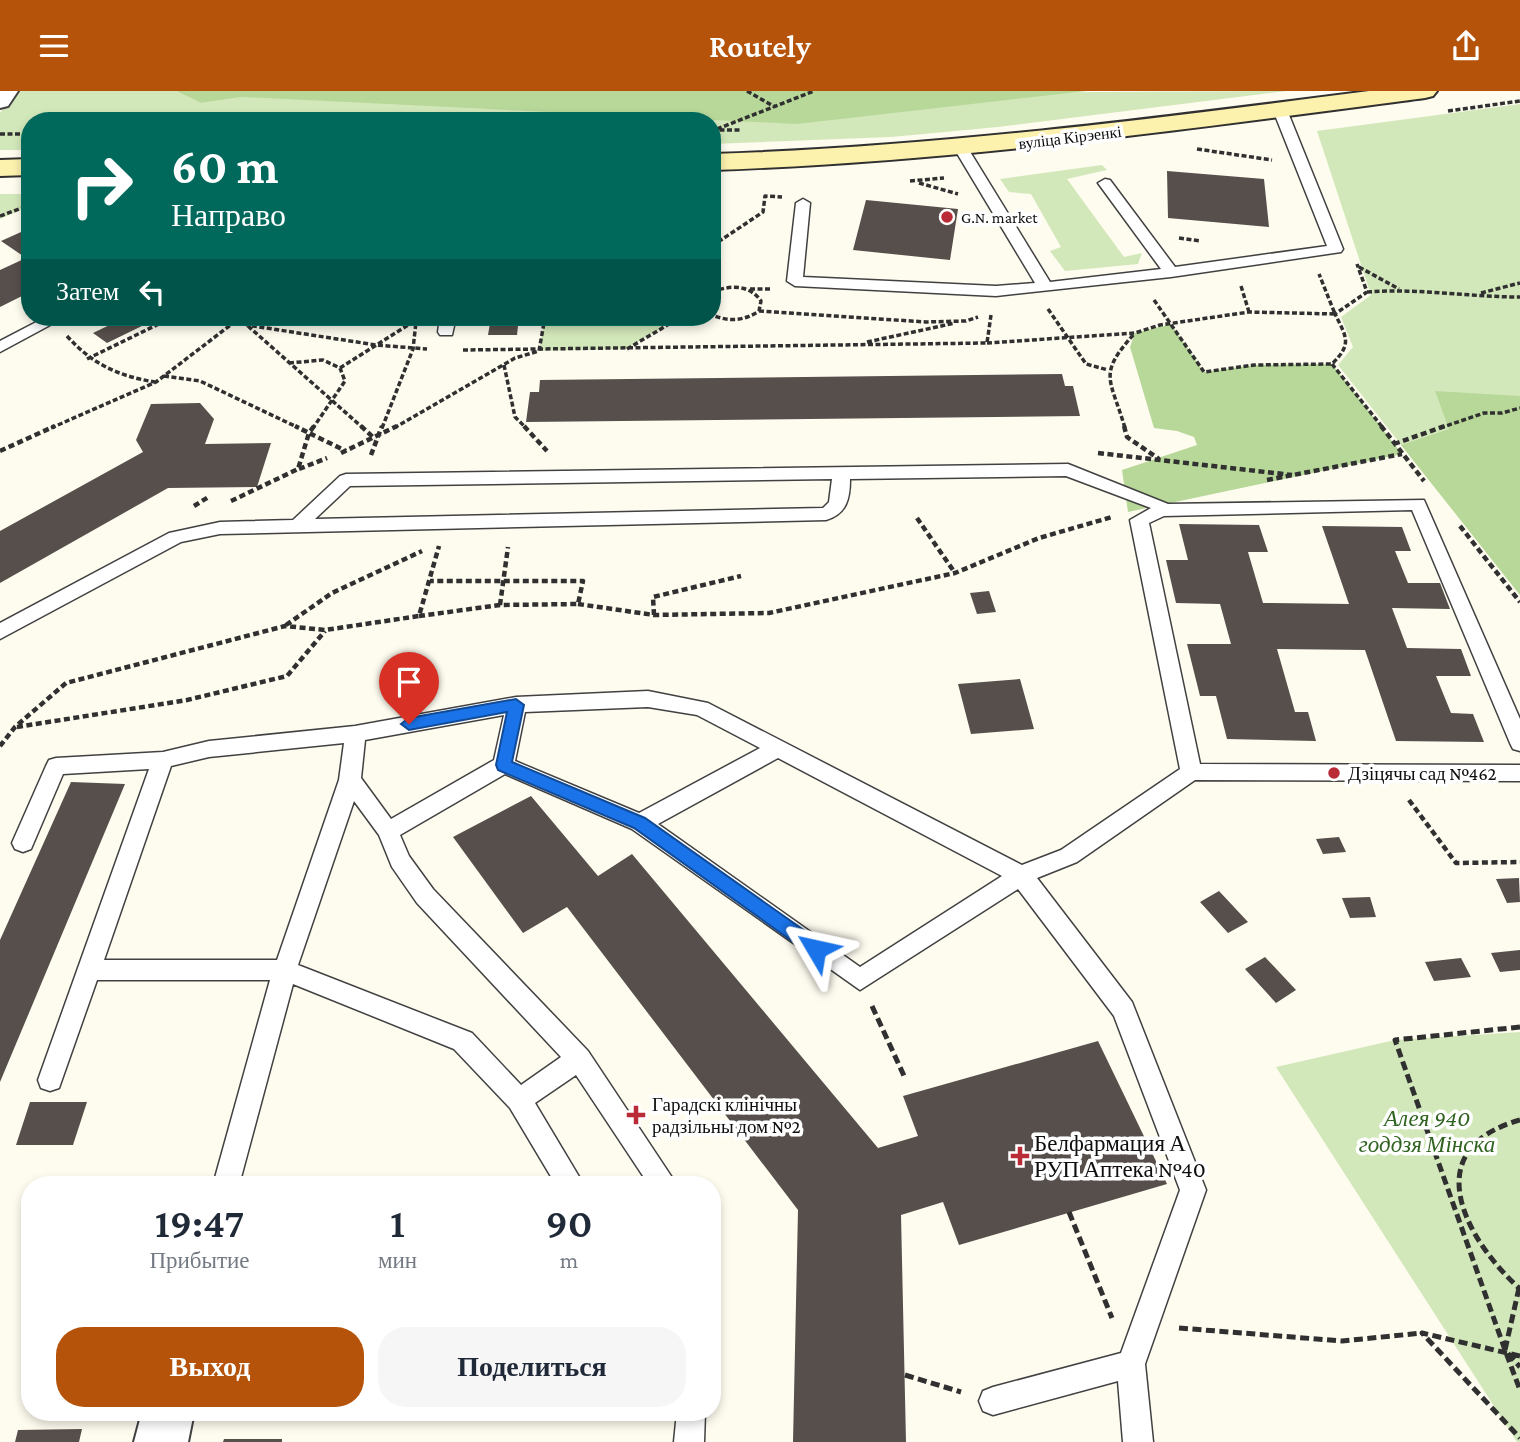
<!DOCTYPE html>
<html lang="ru">
<head>
<meta charset="utf-8">
<style>
  body { margin:0; font-family:"Crimson Pro",serif; background:#f6f6f7; color:#1f2937; height:100vh; display:flex; flex-direction:column; font-size:26px; white-space:nowrap }
  * { box-sizing:border-box; margin:0 }
  p { font-size:23px; color:#747a83 }
  .icon { flex:none; width:38px; height:38px; fill:none; stroke:currentColor; stroke-width:2; stroke-linecap:round; stroke-linejoin:round }
  .map { position:relative; flex:1; overflow:hidden }
  .details { position:absolute; left:21px; top:1085px; width:700px; height:245px; display:flex; flex-direction:column; background:#fff; border-radius:28px; box-shadow:0 4px 10px #0003 }
  .details>* { flex:none }
  .hud { position:absolute; left:21px; top:21px; width:700px; height:214px; border-radius:28px; box-shadow:0 4px 10px #0003; background:#00695c; color:#fff; overflow:hidden }
  .pin { position:absolute; display:grid; place-items:center; width:60px; height:60px; color:#fff; margin:-72px -30px; border-radius:50% 50% 50% 0; rotate:-45deg; box-shadow:0 0 7px #0007 }
  .pin .icon { rotate:45deg }
  .me { position:absolute; width:77px; margin:-38px; rotate:306deg; stroke-linejoin:round; filter:drop-shadow(0 0 5px #0008) }
  .turn { display:flex; align-items:center; gap:24px; height:147px; padding:0 35px; font-size:32px }
  .turn .icon { width:91px; height:91px; stroke-width:2.5 }
  .turn b { display:block; font-size:49px; line-height:60px }
  .then { display:flex; align-items:center; height:66px; padding:0 35px; background:#0003; gap:14px; font-size:26px }
  .eta { display:flex; justify-content:space-evenly; align-items:center; height:119px; text-align:center }
  .eta b { font-size:42px; font-weight:600; line-height:49px }
  .cta { display:flex; gap:14px; margin-top:auto; padding:14px 35px }
  .cta a { flex:1; height:80px; border-radius:28px; background:#b45309; color:#fff; font-size:28px; font-weight:600; line-height:80px; text-align:center }
  .cta a+a { background:#f6f6f7; color:#1f2937 }
  header { display:flex; justify-content:space-between; align-items:center; height:91px; padding:0 35px; background:#b45309; color:#fff; font-size:32px; font-weight:600 }
  .map>svg:first-child { display:block }
  .green { fill:#d3e8ba }
  .forest { fill:#b8d89a }
  .building { fill:#564f4b }
  .lines { fill:none; stroke-linecap:round; stroke-linejoin:round }
  .lane-casing { stroke:#414141; stroke-width:3 }
  .street-casing { stroke:#414141; stroke-width:4 }
  .secondary-casing { stroke:#303030; stroke-width:4 }
  .path-far2 { stroke:#303030; stroke-width:3.5; stroke-dasharray:5 2.5; stroke-linecap:butt }
  .path-far1 { stroke:#303030; stroke-width:4.5; stroke-dasharray:6 3.5; stroke-linecap:butt }
  .path { stroke:#303030; stroke-width:5; stroke-dasharray:9 4.5; stroke-linecap:butt }
  .lane { fill:#fff; fill-rule:evenodd }
  .street { fill:#fff; fill-rule:evenodd }
  .secondary { fill:#fcf1ad; fill-rule:evenodd }
  .route { fill:#1a73e8; stroke:#114b97; stroke-width:2 }
  .poi-dot { fill:#b92b36; stroke:#fff; stroke-width:2.5 }
  .labels { text-anchor:middle; stroke-width:7; stroke-linejoin:round; paint-order:stroke }
  .far-street-label { font-size:16px; fill:#0e0e0e; stroke:#fff }
  .far-poi-label { font-size:16px; fill:#0e0e0e; stroke:#fff; text-anchor:start }
  .poi-label { font-size:19px; fill:#0e0e0e; stroke:#fff; text-anchor:start }
  .near-park-label { font-size:23px; font-style:italic; fill:#306320; stroke:#fff }
  .near-poi-label { font-size:23px; fill:#0e0e0e; stroke:#fff; text-anchor:start }
</style>
</head>
<body>
<header><svg class="icon" aria-label="menu" viewBox="0 0 24 24"><path d="M4 6h16M4 12h16M4 18h16"/></svg>Routely<svg class="icon" aria-label="share" viewBox="0 0 24 24"><path d="M12 15V3M7 8l5-5 5 5M5 13v7h14v-7"/></svg></header>
<div class="map">
<svg width="1520" height="1351" viewBox="0 0 1520 1351">
  <rect width="100%" height="100%" fill="#fefbef"/>
  <path class="green" d="M16 0H176L201 12 243 6 1287 0 998 36 891 46 712 53V30H30V59H0V22Z
    M1520 13V504L1338 274 1353 256 1341 226 1371 204 1317 40Z
    M1102 74 1107 79 1067 88 1124 166 1142 162 1138 173 1065 180 1050 160 1061 156 1031 103 1009 101 1000 88Z
    M0 103H30V115L0 128Z
    M545 226H680L626 258 539 260Z
    M1520 941V1351H1517L1276 976 1395 949Z"/>
  <path class="forest" d="M176 0H1087L797 33 243 6 201 12Z
    M1171 233 1204 281 1254 274 1332 273 1402 363 1128 421 1122 379 1197 354 1194 346 1177 340 1154 337 1130 256 1135 242Z
    M1435 300 1520 305V504L1401 354 1449 338Z"/>
  <path class="building" d="M1167 80 1264 88 1269 136 1168 127Z
    M866 109 958 118 950 169 853 159Z
    M30 137V201L0 216V179L26 167 1 150Z
    M126 226H151L140 231 144 234 107 252 93 242Z
    M491 226H519L517 244H488Z
    M1062 283 1065 295H1073L1080 325 526 331 530 301H539L540 289Z
    M200 312 214 328 205 353 271 352 257 396 168 397 0 492V440L143 361 136 349 151 313Z
    M1179 433 1259 434 1268 461H1248L1263 512 1349 513 1322 435 1402 436 1411 460H1395L1408 492H1440L1450 518 1392 517 1407 557 1461 558 1471 585H1436L1451 622 1473 623 1484 651 1396 650 1365 559 1277 558 1295 621H1308L1316 650 1227 648 1216 605H1200L1187 553H1231L1220 513 1176 512 1166 469H1188Z
    M989 500 996 521 977 523 970 502Z
    M1020 588 1034 638 971 643 958 593Z
    M71 691 125 693 0 991V849Z
    M531 705 598 785 632 763 878 1057 918 1045 903 1005 1098 950 1167 1093 959 1154 943 1111 901 1124 906 1351H793L798 1119 567 816 523 842 453 746Z
    M1339 746 1346 761 1323 763 1316 748Z
    M1519 787 1520 811 1507 812 1496 788Z
    M1219 800 1248 831 1228 842 1200 811Z
    M1370 806 1376 826 1350 827 1342 807Z
    M1520 859V879L1500 881 1491 862Z
    M1265 866 1296 899 1276 912 1245 878Z
    M1461 867 1471 886 1434 890 1425 871Z
    M30 1011H87L73 1054H16Z
    M82 1338 79 1351H15L18 1339Z
    M224 1348H282V1351H223Z"/>
  <g class="lines">
    <defs>
      <path id="lane" d="M1280 15 1287 19 1343 158 1341 161 1171 186 996 205 795 195 787 190 796 112 803 108 810 112 803 186 996 195 1035 192 955 59 962 55 969 59 1050 191 1161 178 1098 92 1105 88 1110 89 1175 176 1327 155 1273 19Z
        M46 226H65L0 261V250Z
        M440 226H456L452 244H440L438 241Z
        M1068 373 1168 413 1424 409 1520 628V660L1513 658 1510 652 1412 419 1164 425 1149 432 1200 673 1520 674V690L1195 689 1077 771 1037 787 1132 911 1206 1099 1145 1273 1153 1351H1123L1118 1290 993 1324 983 1320 979 1310 983 1300 993 1296 1121 1262 1180 1099 1114 925 1018 798 860 899 632 738 505 683 400 744 409 765 433 798 588 960 677 1094H649L576 984 535 1012 584 1094H556L510 1017 454 958 293 893 239 1094H213L270 889H97L59 997 50 1000 41 997 38 989 149 678 63 683 31 758 23 761 15 758 12 752 46 675 49 669 56 667 163 661 209 650 355 635 516 606 648 600 708 612 1022 774 1061 759 1180 678 1130 429 1151 417 1066 385 850 388C850 407 847 423 826 429L220 443 181 451 0 548V532L169 442 220 431 293 429 340 385 346 383ZM832 388 829 411 823 417 315 428 350 395ZM648 616 697 624 760 657 639 722 515 670 525 621ZM504 624 494 669 391 728 361 687 365 649ZM344 652 339 689 277 869H104L171 675 209 666ZM778 667 1002 785 860 876 658 733ZM354 710 379 744 392 776 417 812 561 966 521 994 472 942 298 874Z
        M677 1321H705L704 1351H674Z"/>
      <path id="street" d="M0 0H18L8 15 0 17Z
        M142 1321H194L188 1351H134Z"/>
      <path id="secondary" d="M1369 0H1437L1433 5 1425 7C1188 38 952 71 712 79V63C933 56 1151 28 1369 0Z
        M30 68V84L0 85V69Z"/>
    </defs>
    <use href="#lane" class="lane-casing"/>
    <use href="#street" class="street-casing"/>
    <use href="#secondary" class="secondary-casing"/>
    <path class="path-far2" d="M747 0 775 16
      M1448 20 1520 10
      M717 38 814 0
      M712 39H740
      M0 43H30
      M1197 58 1272 69
      M910 90 944 87
      M919 92 958 103
      M0 125 30 114
      M1179 147 1201 150
      M712 155 763 121 765 105 782 106
      M1359 176 1399 198
      M1241 195 1249 221
      M750 198H772
      M712 201C730 194 749 193 761 210L759 220C744 230 729 231 712 224
      M1367 201C1418 197 1468 206 1520 206
      M1481 202 1520 192
      M1154 209 1204 281 1254 274 1332 273C1352 253 1347 247 1335 223L1367 201 1357 173
      M1048 218 1086 273 1108 279
      M759 220 926 231 966 230 978 226
      M241 226 247 234 376 254 427 258
      M248 235 363 337
      M67 245C92 273 118 285 155 291
      M867 251 955 232
      M987 252 1135 242 1160 234 1249 221 1335 223 1319 183
      M627 258 681 226
      M463 259 987 252 991 224
      M87 268 173 226
      M289 272 323 269 340 277 345 290 313 337
      M1332 273 1383 337
      M504 274 515 326 526 337
      M340 277 416 229
      M164 285 200 290 299 337
      M51 337 156 291 241 226
      M382 337 413 258 416 231
      M394 337 515 267 539 260 545 226
      M1125 337C1110 286 1097 284 1135 242
      M1440 337 1484 322H1502L1520 317"/>
    <path class="path-far1" d="M314 335 309 342 346 360
      M361 335 375 348
      M524 335 547 360
      M1124 335 1127 346 1159 368
      M1381 335 1424 390
      M1394 353 1445 335
      M0 360 55 335
      M341 362 397 335
      M1098 362 1292 384
      M371 364 382 335
      M299 378 327 367
      M1267 389 1402 363
      M231 410 298 378 309 342 295 335
      M194 415 210 405
      M917 427 955 482
      M1460 435 1520 511
      M578 513 654 524 769 522 955 482 1039 447 1112 426
      M500 514 508 456
      M654 524 653 506 741 485
      M419 525 500 514 578 513 583 490H430
      M286 534 332 502 422 460
      M17 636 187 609 287 585 325 540
      M0 655 15 636 66 592 285 535 325 539 419 525 439 455
      M1409 709 1456 772 1520 771"/>
    <path class="path" d="M872 915 905 987
      M1520 936 1395 949 1505 1259 1520 1276
      M1520 1029C1416 1058 1465 1148 1520 1198
      M1069 1121 1112 1227
      M1519 1197 1505 1259 1520 1299
      M1179 1237 1342 1250 1422 1242
      M1520 1265 1422 1242 1520 1347
      M905 1284 961 1301"/>
    <use href="#lane" class="lane"/>
    <use href="#street" class="street"/>
    <use href="#secondary" class="secondary"/>
  </g>
  <path class="route" d="M516 608 524 614 512 671 645 727 822 852 825 858 822 863H810L634 737 498 679 496 674 507 621 409 639 401 633 409 627Z"/>
  <g class="poi-dot">
    <circle cx="947" cy="126" r="7"/>
    <circle cx="1334" cy="682" r="7"/>
    <path d="M632.5 1013.5h7v7h7v7h-7v7h-7v-7h-7v-7h7z"/>
    <path d="M1016.5 1054.5h7v7h7v7h-7v7h-7v-7h-7v-7h7z"/>
  </g>
  <g class="labels">
    <g class="far-street-label">
      <text transform="translate(1070 46) rotate(-7)" y="6">вуліца Кірэенкі</text>
    </g>
    <g class="far-poi-label">
      <text x="961" y="132">G.N. market</text>
    </g>
    <g class="poi-label">
      <text x="1348" y="689">Дзіцячы сад №462</text>
      <text x="652" y="1020">Гарадскі клінічны<tspan x="652" dy="22">радзільны дом №2</tspan></text>
    </g>
    <g class="near-park-label">
      <text x="1427" y="1035">Алея 940<tspan x="1427" dy="26">годдзя Мінска</tspan></text>
    </g>
    <g class="near-poi-label">
      <text x="1034" y="1060">Белфармация А<tspan x="1034" dy="26">РУП Аптека №40</tspan></text>
    </g>
  </g>
</svg>
<div class="pin" style="left:409px;top:633px;background:#d93025"><svg class="icon" aria-label="arrive" viewBox="0 0 24 24"><path d="M6 21V4h12l-3 4 3 4H6"/></svg></div>
<svg class="me" style="left:816px;top:858px" viewBox="-20 -20 40 40"><path d="M0-17L14 15 0 8-14 15z" fill="#1a73e8" stroke="#fff" stroke-width="4"/></svg>
<div class="hud">
<div class="turn"><svg class="icon" aria-label="right" viewBox="0 0 24 24"><path d="M7 20v-9h11M14 6l5 5-5 5"/></svg><div><b>60 m</b>Направо</div></div>
<div class="then">Затем<svg class="icon" aria-label="left" viewBox="0 0 24 24"><path d="M17 20v-9H6M10 6l-5 5 5 5"/></svg></div>
</div>
<section class="details">
<div class="eta">
<div><b>19:47</b><p>Прибытие</p></div>
<div><b>1</b><p>мин</p></div>
<div><b>90</b><p>m</p></div>
</div>
<div class="cta"><a>Выход</a><a>Поделиться</a></div>
</section>
</div>
</body>
</html>
